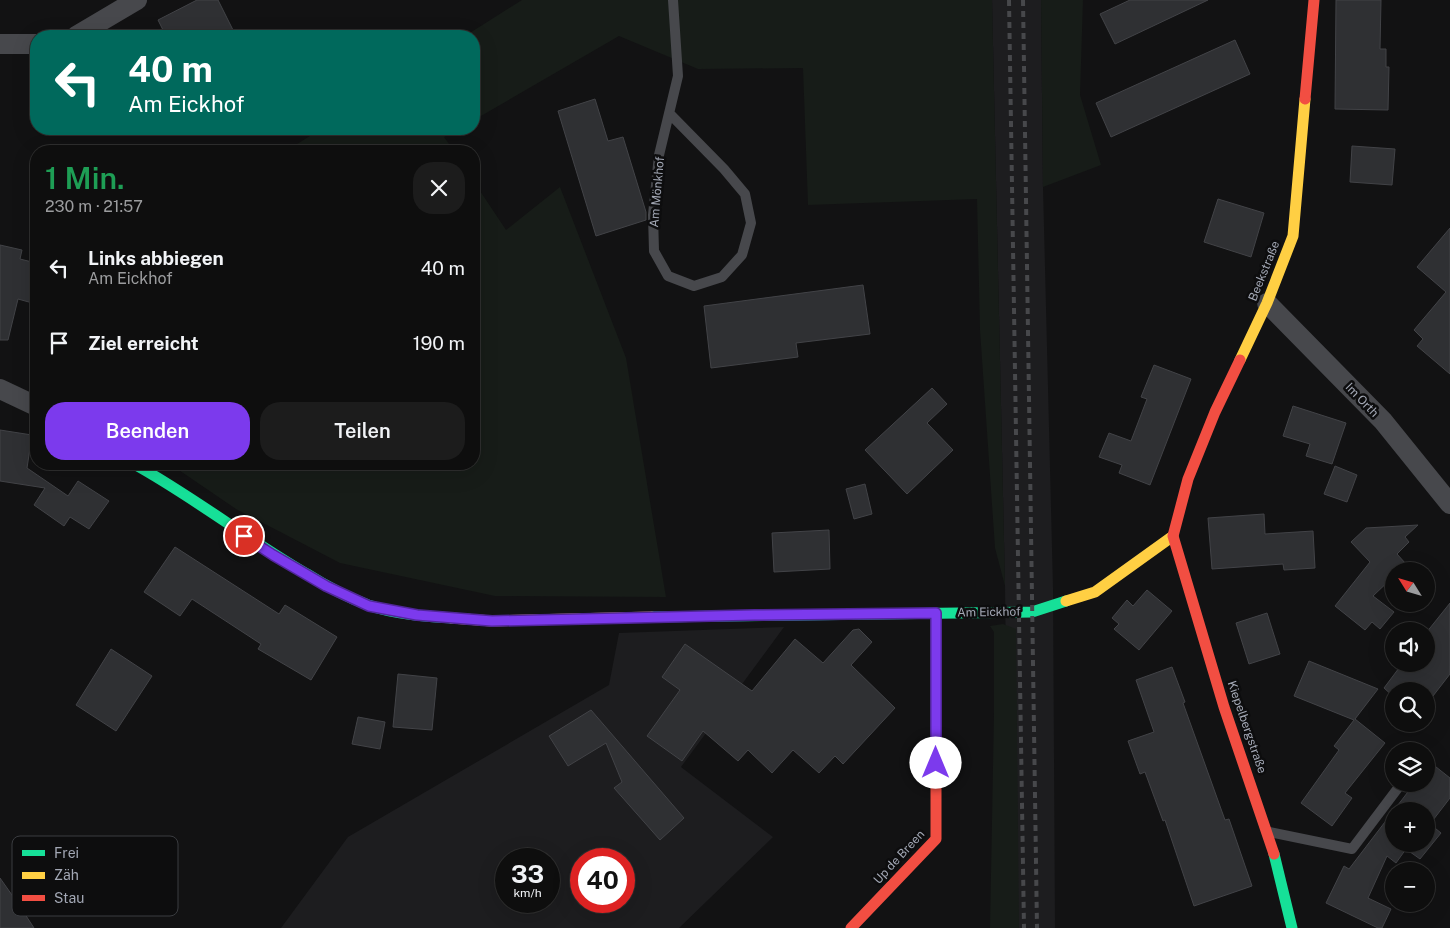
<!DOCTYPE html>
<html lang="de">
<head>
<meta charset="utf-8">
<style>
  body { margin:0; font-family:"Public Sans",sans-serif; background:#1c1c1c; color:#f1f3f6; height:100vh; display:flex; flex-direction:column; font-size:19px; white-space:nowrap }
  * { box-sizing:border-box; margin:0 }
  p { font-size:16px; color:#9b9c9e }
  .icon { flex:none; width:28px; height:28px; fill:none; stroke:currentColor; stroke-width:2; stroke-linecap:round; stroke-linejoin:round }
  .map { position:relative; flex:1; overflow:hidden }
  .details { position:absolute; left:30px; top:145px; width:450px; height:325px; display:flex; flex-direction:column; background:#0e0e0e; border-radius:20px; box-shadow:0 5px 20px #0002,0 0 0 1px #2e2e2e }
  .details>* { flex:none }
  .top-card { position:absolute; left:30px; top:30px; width:450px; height:105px; border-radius:20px; box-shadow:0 5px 20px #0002,0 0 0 1px #2e2e2e; background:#00695c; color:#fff; overflow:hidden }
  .needle { width:32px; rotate:307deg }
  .fabs { position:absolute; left:1385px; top:562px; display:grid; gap:10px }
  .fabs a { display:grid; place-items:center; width:50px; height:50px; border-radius:50%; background:#0e0e0e; box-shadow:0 5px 20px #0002,0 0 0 1px #2e2e2e; font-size:25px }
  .speed { position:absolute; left:495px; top:848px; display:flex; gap:10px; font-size:25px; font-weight:700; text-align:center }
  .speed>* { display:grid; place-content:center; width:65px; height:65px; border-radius:50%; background:#0e0e0e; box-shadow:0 5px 20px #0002,0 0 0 1px #2e2e2e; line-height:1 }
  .speed small { font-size:12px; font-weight:400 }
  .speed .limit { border:8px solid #d22; background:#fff; color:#111 }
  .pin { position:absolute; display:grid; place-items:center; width:42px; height:42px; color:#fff; margin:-21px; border:2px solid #fff; border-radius:50%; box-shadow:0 1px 5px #0007 }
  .me { position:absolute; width:55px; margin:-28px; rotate:0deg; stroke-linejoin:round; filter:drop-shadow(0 0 4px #0008) }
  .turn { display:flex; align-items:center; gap:18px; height:105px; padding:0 15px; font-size:22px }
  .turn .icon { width:65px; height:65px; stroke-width:2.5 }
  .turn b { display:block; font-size:35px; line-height:42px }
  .round { display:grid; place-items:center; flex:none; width:52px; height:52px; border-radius:20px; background:#1c1c1c }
  .summary { display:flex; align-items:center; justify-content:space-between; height:85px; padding:0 15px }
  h1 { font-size:30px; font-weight:600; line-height:38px; color:#1e9e55 }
  .primary-button { display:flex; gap:10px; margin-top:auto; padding:10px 15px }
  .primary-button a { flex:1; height:58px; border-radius:20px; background:#7c3aed; color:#fff; font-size:20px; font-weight:600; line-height:58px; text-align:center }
  .primary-button a+a { background:#1c1c1c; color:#f1f3f6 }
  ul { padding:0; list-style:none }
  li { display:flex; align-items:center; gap:15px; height:75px; padding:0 15px }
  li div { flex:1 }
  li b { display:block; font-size:19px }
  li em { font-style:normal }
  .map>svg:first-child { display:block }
  .built { fill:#1d1d1f; fill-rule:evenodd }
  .green { fill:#171c18 }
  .building { fill:#2f3033; stroke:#424347; fill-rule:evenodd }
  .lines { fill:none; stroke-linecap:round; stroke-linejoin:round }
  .lane { stroke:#47484c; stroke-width:10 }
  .street { stroke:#47484c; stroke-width:20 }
  .fast { stroke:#16e098; stroke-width:11 }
  .slow { stroke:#ffcf43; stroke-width:11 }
  .jam { stroke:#f24e42; stroke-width:11 }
  .rail { stroke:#47484b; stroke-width:4; stroke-dasharray:6 5; stroke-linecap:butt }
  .route-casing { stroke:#51269a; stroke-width:12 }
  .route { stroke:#7c3aed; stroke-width:9 }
  .labels { text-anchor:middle; stroke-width:5; stroke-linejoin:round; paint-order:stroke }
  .street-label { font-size:12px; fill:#a3a8b5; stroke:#0d0d0e }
  .key { fill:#0d0d0e; stroke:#3a3c40; stroke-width:1 }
  .key-label { font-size:14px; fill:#a3a8b5 }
</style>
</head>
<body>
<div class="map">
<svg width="1450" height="928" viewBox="0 0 1450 928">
  <rect width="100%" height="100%" fill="#121213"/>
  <path class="built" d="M992 0H1041L1043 187 1053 588 1055 928H1009L1005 586Z
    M784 627 681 767 773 837 679 928H281L348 837 609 685 619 633ZM506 859H549V901H506ZM581 859H624V901H581Z"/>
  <path class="green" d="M522 0H992L1005 586 995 548 980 330 977 199 808 205 803 68 698 69 619 36 474 120V36H465Z
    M1041 0H1083L1080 95 1101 165 1043 187Z
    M321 129H458L444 137 454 151H286Z
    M474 182 506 230 560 187 626 358 666 597 495 596 340 563 236 509 170 464H474Z
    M1003 624 1016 629 1019 928H990L994 713V632L990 626Z"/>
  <path class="building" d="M197 0H218L236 36H166L158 20Z
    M1130 0H1208L1115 44 1100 14Z
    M1336 0H1381L1380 49H1386V67H1389L1388 110 1335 109Z
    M1235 40 1250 74 1111 137 1096 103Z
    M595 99 608 141 623 137 646 212V220L596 236 558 111Z
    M1352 146 1395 149 1392 185 1350 182Z
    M1218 199 1264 213 1251 257 1204 242Z
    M1450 228V374L1417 346 1423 339 1414 330 1446 292 1417 267Z
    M0 245 22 250 20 259 36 263V304L18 299 8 340H0Z
    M863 285 870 334 796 343 798 357 711 368 704 306Z
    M1154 365 1191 379 1150 485 1119 473 1122 465 1099 457 1109 433 1131 441 1147 399 1141 397Z
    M932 388 947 404 927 423 953 450 907 494 865 450Z
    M1293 406 1346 423 1332 464 1306 456 1310 444 1283 436Z
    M0 430 32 435 27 468 68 496 78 481 109 501 89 529 70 517 64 526 34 505 45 488 0 481Z
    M1335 466 1357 475 1347 502 1324 494Z
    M865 484 872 514 854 519 846 489Z
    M1264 514 1265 534 1313 531 1315 568 1284 570 1283 564 1212 569 1208 518Z
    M1418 525 1405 537 1409 542 1397 554 1406 564 1399 571H1394V576L1373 596 1394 612 1380 629 1372 622 1365 630 1335 606 1370 562 1351 542 1366 528Z
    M829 530 830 569 774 572 772 533Z
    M175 547 279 614 285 605 337 637 311 680 258 649 261 644 192 599 180 616 144 592Z
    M1147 590 1172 611 1139 650 1114 629 1119 624 1112 618 1127 600 1133 606Z
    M1450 603V674L1426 705V691H1394V697L1384 688 1402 664H1426V633Z
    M1267 613 1280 654 1249 664 1236 623Z
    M859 629 872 642 851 665 895 708 843 764 835 756 819 773 793 750 772 773 748 750 738 761 703 731 682 761 647 736 680 690 662 677 685 644 752 691 795 639 823 663 853 630Z
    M111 649 152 676 116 731 76 705Z
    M1309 661 1378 689 1355 719 1385 743 1345 793 1352 798 1332 826 1301 803 1339 750 1334 746 1354 720 1294 696Z
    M1172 667 1185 702 1183 703 1225 820 1229 819 1252 886 1194 906 1165 820 1163 821 1145 772 1140 774 1128 741 1154 732 1136 680Z
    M398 674 437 678 432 730 393 727Z
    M591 710 684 818 660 840 614 788 622 782 606 743 568 766 549 736Z
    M358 717 385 722 380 749 352 744Z
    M1426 759 1450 778V798L1430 824 1441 833 1420 859 1406 849 1396 863 1387 856 1368 898 1391 909 1382 928H1378L1326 903 1344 866 1349 869 1414 784H1426ZM1394 811H1426V844H1394Z
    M0 878 19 905 34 928H0Z"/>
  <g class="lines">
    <path class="lane" d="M669 113 724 169 745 194 751 223 742 255 722 277 694 286 668 276 654 251 653 215 659 155 678 76 673 0
      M1269 832 1352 849 1401 784"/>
    <path class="street" d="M76 36 137 0
      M0 44H36
      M1267 303 1383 421 1450 504
      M0 389 36 406"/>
    <path class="fast" d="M134 464C194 497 248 540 307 574 326 586 347 597 368 605 394 614 424 616 451 618
      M652 617 1032 612 1066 601
      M1274 854 1292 928"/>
    <path class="slow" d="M1240 360 1267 303 1293 236 1305 99
      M1066 601 1095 592 1173 536
      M451 618 492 621 652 617"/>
    <path class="jam" d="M1305 99 1314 0
      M1173 536 1188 479 1215 412 1240 360
      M1173 536 1224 707 1274 854
      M851 928 936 839V613"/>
    <path class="rail" d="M1009 0 1024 928
      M1023 0 1037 928"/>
  </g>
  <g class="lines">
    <defs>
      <path id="route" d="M244 536 273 555 326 586 369 606 417 615 492 621 754 615 936 613V763"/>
    </defs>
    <use href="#route" class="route-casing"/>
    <use href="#route" class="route"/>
  </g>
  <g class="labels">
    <g class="street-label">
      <text transform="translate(657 192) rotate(-85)" y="4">Am Mönkhof</text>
      <text transform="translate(1264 271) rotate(-68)" y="4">Beekstraße</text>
      <text transform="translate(1362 400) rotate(46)" y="4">Im Orth</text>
      <text transform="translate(989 612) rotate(-1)" y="4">Am Eickhof</text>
      <text transform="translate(1247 727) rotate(71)" y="4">Kiepelbergstraße</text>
      <text transform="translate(899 857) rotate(-47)" y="4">Up de Breen</text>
    </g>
  </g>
  <rect x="12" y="836" width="166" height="80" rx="8" class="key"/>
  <rect x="22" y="850" width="23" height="6" fill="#16e098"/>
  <rect x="22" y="872" width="23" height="7" fill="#ffcf43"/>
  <rect x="22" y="895" width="23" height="6" fill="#f24e42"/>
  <g class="key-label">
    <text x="54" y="858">Frei</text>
    <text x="54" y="880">Zäh</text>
    <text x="54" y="903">Stau</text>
  </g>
</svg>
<div class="fabs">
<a><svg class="needle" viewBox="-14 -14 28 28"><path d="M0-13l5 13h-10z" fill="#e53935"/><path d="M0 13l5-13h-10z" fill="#9b9c9e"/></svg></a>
<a><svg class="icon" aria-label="sound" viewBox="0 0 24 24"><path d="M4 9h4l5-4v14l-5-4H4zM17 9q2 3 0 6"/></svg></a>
<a><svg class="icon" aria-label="search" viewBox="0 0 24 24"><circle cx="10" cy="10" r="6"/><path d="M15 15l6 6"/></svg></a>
<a><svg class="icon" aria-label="layers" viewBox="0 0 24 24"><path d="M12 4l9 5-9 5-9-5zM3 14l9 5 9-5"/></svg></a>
<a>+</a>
<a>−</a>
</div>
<div class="speed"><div>33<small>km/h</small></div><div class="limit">40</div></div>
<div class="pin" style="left:244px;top:536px;background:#d93025"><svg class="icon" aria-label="arrive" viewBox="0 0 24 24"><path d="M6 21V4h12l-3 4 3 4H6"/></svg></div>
<svg class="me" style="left:936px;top:763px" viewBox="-20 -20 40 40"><circle r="19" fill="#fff"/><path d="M0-13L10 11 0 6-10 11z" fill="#7c3aed"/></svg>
<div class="top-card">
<div class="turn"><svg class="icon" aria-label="left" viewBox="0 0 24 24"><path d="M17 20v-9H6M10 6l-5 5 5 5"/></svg><div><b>40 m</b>Am Eickhof</div></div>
</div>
<section class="details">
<div class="summary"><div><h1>1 Min.</h1><p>230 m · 21:57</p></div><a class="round"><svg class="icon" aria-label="close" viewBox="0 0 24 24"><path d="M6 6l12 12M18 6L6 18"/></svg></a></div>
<ul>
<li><svg class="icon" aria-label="left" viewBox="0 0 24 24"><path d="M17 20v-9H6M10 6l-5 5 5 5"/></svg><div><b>Links abbiegen</b><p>Am Eickhof</p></div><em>40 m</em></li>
<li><svg class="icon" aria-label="arrive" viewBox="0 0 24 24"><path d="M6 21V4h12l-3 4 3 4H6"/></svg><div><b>Ziel erreicht</b></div><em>190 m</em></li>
</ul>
<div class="primary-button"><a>Beenden</a><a>Teilen</a></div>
</section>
</div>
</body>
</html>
